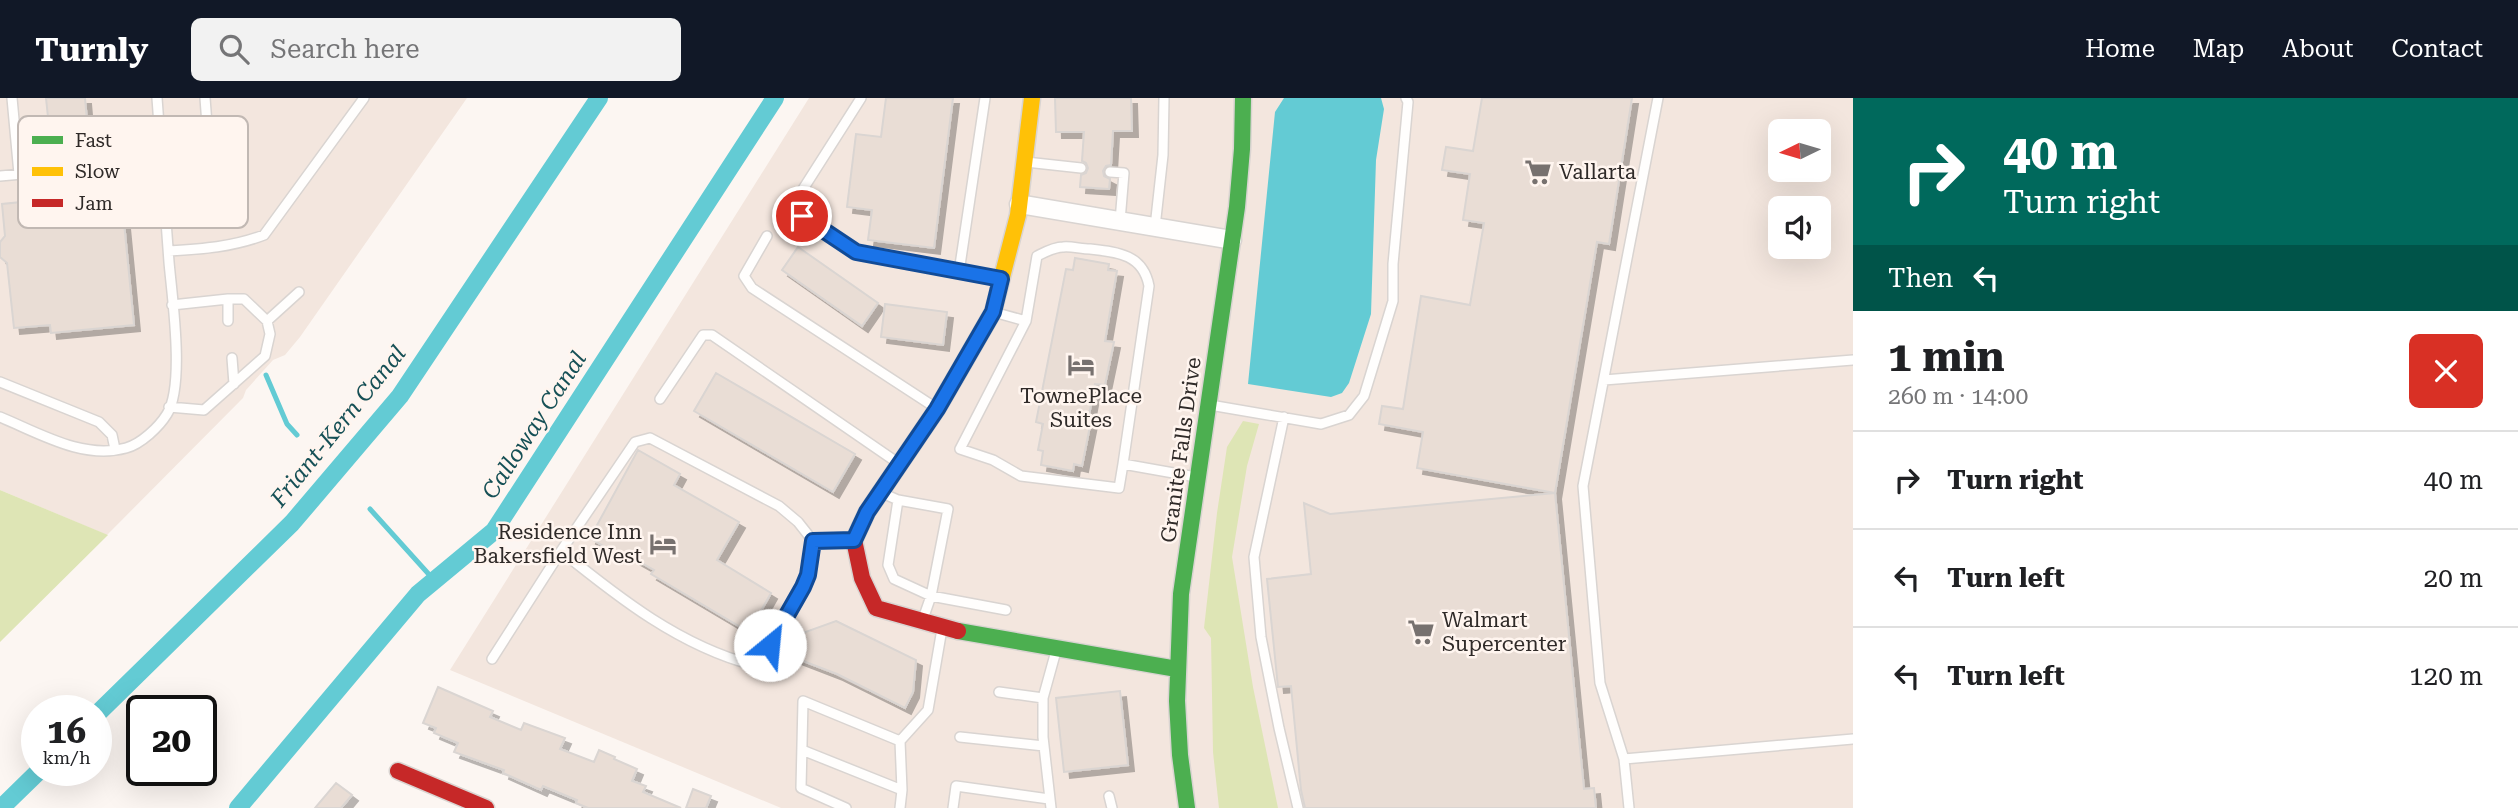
<!DOCTYPE html>
<html lang="en">
<head>
<meta charset="utf-8">
<style>
  body { margin:0; font-family:"Roboto Serif",serif; background:#f2f2f2; color:#202124; height:100vh; display:flex; flex-direction:column; font-size:26px; white-space:nowrap }
  * { box-sizing:border-box; margin:0 }
  p { font-size:23px; color:#757577 }
  .icon { flex:none; width:38px; height:38px; fill:none; stroke:currentColor; stroke-width:2; stroke-linecap:round; stroke-linejoin:round }
  .map { position:relative; flex:1; overflow:hidden }
  .details { display:flex; flex-direction:column; background:#fff; width:665px }
  .details>* { flex:none }
  .hud { background:#00695c; color:#fff; overflow:hidden }
  .needle { width:46px; rotate:265deg }
  .controls { position:absolute; left:1768px; top:21px; display:grid; gap:14px }
  .controls a { display:grid; place-items:center; width:63px; height:63px; border-radius:10px; background:#fff; box-shadow:0 7px 28px #0002; font-size:35px }
  .speed { position:absolute; left:21px; top:597px; display:flex; gap:14px; font-size:35px; font-weight:700; text-align:center }
  .speed>* { display:grid; place-content:center; width:91px; height:91px; border-radius:50%; background:#fff; box-shadow:0 7px 28px #0002; line-height:1 }
  .speed small { font-size:18px; font-weight:400 }
  .speed .limit { border:4px solid #111; border-radius:10px; background:#fff; color:#111 }
  .pin { position:absolute; display:grid; place-items:center; width:60px; height:60px; color:#fff; margin:-30px; border:4px solid #fff; border-radius:50%; box-shadow:0 2px 7px #0007 }
  .me { position:absolute; width:77px; margin:-38px; rotate:28deg; stroke-linejoin:round; filter:drop-shadow(0 0 5px #0008) }
  .turn { display:flex; align-items:center; gap:24px; height:147px; padding:0 35px; font-size:32px }
  .turn .icon { width:91px; height:91px; stroke-width:2.5 }
  .turn b { display:block; font-size:49px; line-height:60px }
  .then { display:flex; align-items:center; height:66px; padding:0 35px; background:#0003; gap:14px; font-size:26px }
  .round { display:grid; place-items:center; flex:none; width:74px; height:74px; border-radius:10px; background:#f2f2f2 }
  .summary { display:flex; align-items:center; justify-content:space-between; height:119px; padding:0 35px }
  h1 { font-size:42px; font-weight:700; line-height:52px }
  ul { padding:0; list-style:none }
  li { display:flex; align-items:center; gap:21px; height:98px; padding:0 35px; border-top:2px solid #e0e0e0 }
  li div { flex:1 }
  li b { display:block; font-size:26px }
  li em { font-style:normal }
  header { display:flex; align-items:center; gap:42px; box-sizing:border-box; height:98px; padding:0 35px; background:#111827; color:#fff }
  header strong { font-size:33px }
  nav { display:flex; gap:38px; margin-inline-start:auto; font-size:24px }
  .search { width:490px; height:63px; background:#f2f2f2; display:flex; align-items:center; gap:18px; box-sizing:border-box; padding:0 24px; border-radius:10px; color:#757577; font-size:26px }
  main { display:flex; flex:1; min-height:0 }
  .map>svg:first-child { display:block }
  .built { fill:#f3e6de; fill-rule:evenodd }
  .green { fill:#dee5b5 }
  .water { fill:#63cbd4 }
  .lines { fill:none; stroke-linecap:round; stroke-linejoin:round }
  .stream { stroke:#63cbd4; stroke-width:5 }
  .canal { stroke:#63cbd4; stroke-width:18 }
  .building { fill:#e9ddd5; stroke:#dad5d2; stroke-width:2; filter:url(#shadow) }
  .lane-casing { stroke:#d9d4d1; stroke-width:12 }
  .street-casing { stroke:#d9d4d1; stroke-width:21 }
  .fast-casing { stroke:#d9d4d1; stroke-width:19 }
  .slow-casing { stroke:#d9d4d1; stroke-width:19 }
  .jam-casing { stroke:#d9d4d1; stroke-width:19 }
  .lane { stroke:#fffefd; stroke-width:9 }
  .street { stroke:#fffefd; stroke-width:18 }
  .fast { stroke:#4caf50; stroke-width:16 }
  .slow { stroke:#ffc107; stroke-width:16 }
  .jam { stroke:#c62828; stroke-width:16 }
  .route-casing { stroke:#114b97; stroke-width:18 }
  .route { stroke:#1a73e8; stroke-width:12 }
  .labels { text-anchor:middle; stroke-width:5; stroke-linejoin:round; paint-order:stroke }
  .poi-label { font-size:21px; fill:#2f2a28; stroke:#fff5ef; text-anchor:start }
  .street-label { font-size:21px; fill:#2f2a28; stroke:#fff5ef }
  .water-label { font-size:23px; font-style:italic; fill:#165056; stroke:#fff5ef }
  .key { fill:#fff5ef; stroke:#c1b8b3; stroke-width:2 }
  .key-label { font-size:19px; fill:#2f2a28 }
</style>
</head>
<body>
<header>
<strong>Turnly</strong>
<div class="search"><svg class="icon" aria-label="search" viewBox="0 0 24 24"><circle cx="10" cy="10" r="6"/><path d="M15 15l6 6"/></svg>Search here</div>
<nav><a>Home</a><a>Map</a><a>About</a><a>Contact</a></nav>
</header>
<main>
<div class="map">
<svg width="1853" height="710" viewBox="0 0 1853 710">
  <defs>
    <filter id="shadow"><feDropShadow dx="6" dy="6" stdDeviation="0" flood-color="#0004"/></filter>
  </defs>
  <rect width="100%" height="100%" fill="#fcf6f2"/>
  <path class="built" d="M0 0H467L300 239 285 257 273 262 246 292 243 300 107 437 0 392Z
    M809 0H1853V710H781L450 572ZM1780 33H1818V72H1780ZM1780 110H1818V149H1780Z"/>
  <path class="green" d="M1243 323 1259 326 1247 368 1232 459 1253 589 1278 710H1219L1213 654 1211 540 1204 530 1217 415 1227 349Z
    M0 392 108 437 0 544Z"/>
  <path class="water" d="M1284 0H1381L1384 11 1376 62 1371 216 1349 285 1342 295 1331 299 1248 286 1275 14Z"/>
  <g class="lines">
    <path class="stream" d="M266 277 287 326 297 337
      M370 411 434 482"/>
    <path class="canal" d="M96 617 292 425 400 298 599 0
      M1 710 40 672
      M238 710 418 496 494 433 775 0"/>
  </g>
  <path class="building" d="M46 0H85L88 34 50 38Z
    M886 0H953L934 150 868 142 872 112 847 109 856 36 881 39Z
    M1055 0H1131L1132 33H1113L1111 67 1106 68 1103 73 1104 78 1110 81 1109 91 1080 89 1081 77 1086 75 1088 70 1086 65 1082 63 1084 34H1056Z
    M1482 0H1632L1609 146 1597 144 1555 395 1417 370 1423 334 1379 326 1382 308 1403 311 1421 198 1470 207 1484 125 1463 122 1470 76 1442 72 1446 49 1473 53Z
    M121 94 134 227 51 235 50 227 14 230 7 165 0 159V144L5 138 2 106Z
    M798 149 878 205 862 228 782 172Z
    M1075 160 1109 166 1108 172 1117 173 1105 243 1114 244 1105 287 1095 286 1089 317 1092 318 1082 368 1074 366 1073 373 1041 367 1043 353 1038 352 1043 326 1036 324 1066 171 1073 172Z
    M885 206 947 214 943 247 881 239Z
    M716 275 855 356 833 394 694 313Z
    M638 352 680 376 674 387 739 424 717 462 771 495 749 534 651 476 654 472 622 454 620 458 590 440Z
    M1555 395 1584 691 1594 690 1596 710H1305L1301 692 1291 588 1278 589 1267 481 1311 476 1304 405 1330 416Z
    M836 523 916 562 913 594 905 610 837 576 790 558 800 536Z
    M438 589 493 613 490 619 521 632 524 625 565 640 560 651 594 664 599 652 615 659 614 661 637 671 632 683 646 688 643 694 681 710H588L576 705 577 702 543 688 541 692 503 675 504 672 454 654 458 645 434 635 436 630 423 625Z
    M1120 593 1128 667 1064 674 1056 600Z
    M336 685 352 697 341 710H315Z
    M693 691 711 698 706 710H686Z"/>
  <g class="lines">
    <defs>
      <path id="lane" d="M12 0 19 76
        M861 0 798 99 802 118 856 154 999 181
        M1026 64 1081 70
        M1110 74 1124 75 1120 123
        M0 78 201 60 209 53 205 0
        M1155 129 1163 57 1164 0
        M767 138 744 178 752 190 936 310
        M169 153C202 151 233 149 264 137L364 0
        M959 174 985 0
        M228 201V223
        M997 215 1026 223
        M267 223 299 194
        M232 260 234 286
        M1604 282 1853 262
        M0 284 99 324 112 337 115 351
        M660 301 703 237H712L898 365
        M1210 307 1321 326 1349 317 1364 298 1393 203V166L1408 4 1406 0
        M169 309 204 312 265 258 270 236 267 223 244 201H228L172 207
        M0 319C39 335 83 362 126 350 141 346 159 329 167 316 185 287 172 199 169 164 165 109 161 55 157 0
        M1284 319 1254 459 1261 539 1279 630 1298 710
        M1123 366 1119 390 1021 378 993 362 960 351 1026 223 1037 158C1045 154 1054 149 1063 149 1071 148 1081 151 1090 151 1117 154 1143 156 1149 188L1123 366 1196 379
        M882 395 898 402 888 467 894 481 931 498 1006 512
        M898 402 948 411 931 498 923 521
        M561 453C619 500 680 548 753 567L763 560 803 489 808 477 813 443
        M492 561 561 453 635 344 650 340 779 408 798 424 813 443 853 442
        M999 594 1043 600
        M960 639 1044 648
        M802 652 902 692
        M1624 661 1853 641
        M1109 698 1112 710
        M846 710 801 690 803 603 900 643
        M900 710 902 692 900 643 928 612 942 531
        M953 710 956 688 1049 701
        M1051 710 1043 639V600L1056 553
        M1629 710 1624 661 1600 585 1583 388 1658 0"/>
      <path id="street" d="M1019 106 1232 142"/>
      <path id="fast" d="M958 533 1177 571
        M1187 710 1180 657 1177 603 1181 496 1237 109 1242 51 1243 0"/>
      <path id="slow" d="M955 280 993 214 1018 117 1032 0"/>
      <path id="jam" d="M955 280 937 311 867 414 854 442 862 480 876 510 958 533
        M398 673 486 710"/>
    </defs>
    <use href="#lane" class="lane-casing"/>
    <use href="#street" class="street-casing"/>
    <use href="#fast" class="fast-casing"/>
    <use href="#slow" class="slow-casing"/>
    <use href="#jam" class="jam-casing"/>
    <use href="#lane" class="lane"/>
    <use href="#street" class="street"/>
    <use href="#fast" class="fast"/>
    <use href="#slow" class="slow"/>
    <use href="#jam" class="jam"/>
  </g>
  <g class="lines">
    <defs>
      <path id="route" d="M770 547 803 489 808 477 813 443 854 442 867 414 937 311 993 214 1001 181 856 154 802 118"/>
    </defs>
    <use href="#route" class="route-casing"/>
    <use href="#route" class="route"/>
  </g>
  <defs>
    <symbol id="supermarket-bare" viewBox="-9 -9 18 18"><path d="M-6-5.5h2.5l.6 2H6L4.5 2H-2.5L-4.4-4H-6ZM-1.5 3.2a1.3 1.3 0 1 0 .1 0ZM3 3.2a1.3 1.3 0 1 0 .1 0Z" fill="#77716f" stroke="#fff5ef" stroke-width="2.5" paint-order="stroke"/></symbol>
    <symbol id="hotel-bare" viewBox="-9 -9 18 18"><path d="M-6-4.5h1.5V1H6V5H4.5V3h-9V5H-6ZM-4 0a1.8 1.8 0 1 1 3.6 0ZM.5 0V-2.5h3Q6-2.5 6 0Z" fill="#77716f" stroke="#fff5ef" stroke-width="2.5" paint-order="stroke"/></symbol>
  </defs>
  <g fill-rule="evenodd">
    <use href="#supermarket-bare" x="1519" y="55" width="38" height="38"/>
    <use href="#hotel-bare" x="1062" y="248" width="38" height="38"/>
    <use href="#hotel-bare" x="644" y="427" width="38" height="38"/>
    <use href="#supermarket-bare" x="1402" y="515" width="38" height="38"/>
  </g>
  <g class="labels">
    <g class="poi-label">
      <text x="1559" y="81">Vallarta</text>
      <text x="1081" y="305" text-anchor="middle">TownePlace<tspan x="1081" dy="24">Suites</tspan></text>
      <text x="642" y="441" text-anchor="end">Residence Inn<tspan x="642" dy="24">Bakersfield West</tspan></text>
      <text x="1442" y="529">Walmart<tspan x="1442" dy="24">Supercenter</tspan></text>
    </g>
    <g class="street-label">
      <text transform="translate(1181 352) rotate(-82)" y="7">Granite Falls Drive</text>
    </g>
    <g class="water-label">
      <text transform="translate(534 327) rotate(-57)" y="8">Calloway Canal</text>
      <text transform="translate(338 328) rotate(-51)" y="8">Friant-Kern Canal</text>
    </g>
  </g>
  <rect x="18" y="18" width="230" height="112" rx="10" class="key"/>
  <rect x="32" y="38" width="31" height="8" fill="#4caf50"/>
  <rect x="32" y="69" width="31" height="9" fill="#ffc107"/>
  <rect x="32" y="101" width="31" height="8" fill="#c62828"/>
  <g class="key-label">
    <text x="75" y="49">Fast</text>
    <text x="75" y="80">Slow</text>
    <text x="75" y="112">Jam</text>
  </g>
</svg>
<div class="controls">
<a><svg class="needle" viewBox="-14 -14 28 28"><path d="M0-13l5 13h-10z" fill="#e53935"/><path d="M0 13l5-13h-10z" fill="#757577"/></svg></a>
<a><svg class="icon" aria-label="sound" viewBox="0 0 24 24"><path d="M4 9h4l5-4v14l-5-4H4zM17 9q2 3 0 6"/></svg></a>
</div>
<div class="speed"><div>16<small>km/h</small></div><div class="limit">20</div></div>
<div class="pin" style="left:802px;top:118px;background:#d93025"><svg class="icon" aria-label="arrive" viewBox="0 0 24 24"><path d="M6 21V4h12l-3 4 3 4H6"/></svg></div>
<svg class="me" style="left:770px;top:547px" viewBox="-20 -20 40 40"><circle r="19" fill="#fff"/><path d="M0-13L10 11 0 6-10 11z" fill="#1a73e8"/></svg>
</div>
<section class="details">
<div class="hud">
<div class="turn"><svg class="icon" aria-label="right" viewBox="0 0 24 24"><path d="M7 20v-9h11M14 6l5 5-5 5"/></svg><div><b>40 m</b>Turn right</div></div>
<div class="then">Then<svg class="icon" aria-label="left" viewBox="0 0 24 24"><path d="M17 20v-9H6M10 6l-5 5 5 5"/></svg></div>
</div>
<div class="summary"><div><h1>1 min</h1><p>260 m · 14:00</p></div><a class="round" style="background:#d93025;color:#fff"><svg class="icon" aria-label="close" viewBox="0 0 24 24"><path d="M6 6l12 12M18 6L6 18"/></svg></a></div>
<ul>
<li><svg class="icon" aria-label="right" viewBox="0 0 24 24"><path d="M7 20v-9h11M14 6l5 5-5 5"/></svg><div><b>Turn right</b></div><em>40 m</em></li>
<li><svg class="icon" aria-label="left" viewBox="0 0 24 24"><path d="M17 20v-9H6M10 6l-5 5 5 5"/></svg><div><b>Turn left</b></div><em>20 m</em></li>
<li><svg class="icon" aria-label="left" viewBox="0 0 24 24"><path d="M17 20v-9H6M10 6l-5 5 5 5"/></svg><div><b>Turn left</b></div><em>120 m</em></li>
</ul>
</section>
</main>
</body>
</html>
